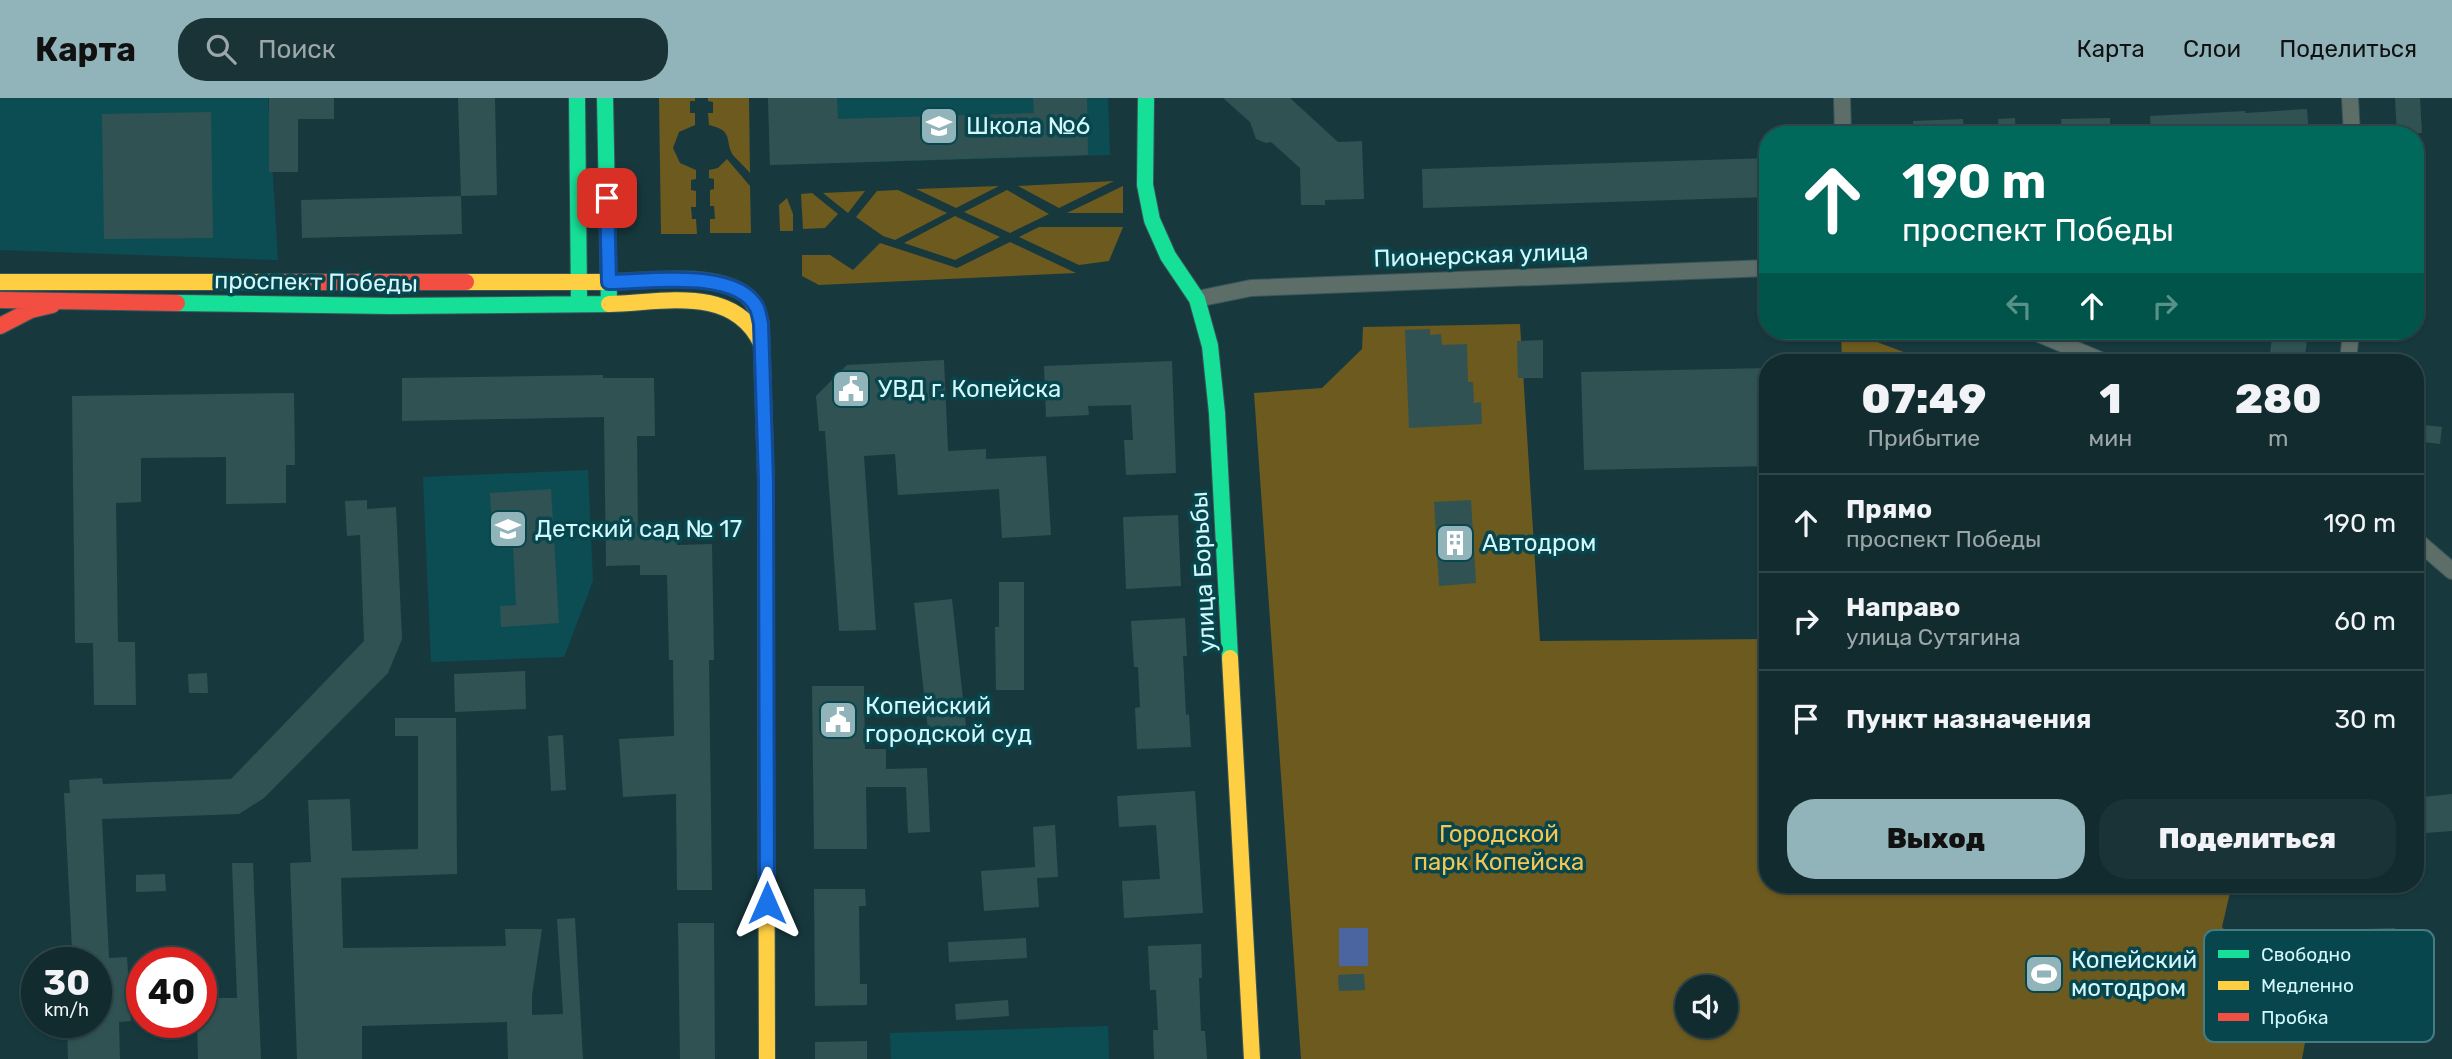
<!DOCTYPE html>
<html lang="ru">
<head>
<meta charset="utf-8">
<style>
  body { margin:0; font-family:Rubik,sans-serif; background:#1a3336; color:#f1f3f6; height:100vh; display:flex; flex-direction:column; font-size:26px; white-space:nowrap }
  * { box-sizing:border-box; margin:0 }
  p { font-size:23px; color:#9ca7aa }
  .icon { flex:none; width:38px; height:38px; fill:none; stroke:currentColor; stroke-width:2; stroke-linecap:round; stroke-linejoin:round }
  .map { position:relative; flex:1; overflow:hidden }
  .details { position:absolute; left:1759px; top:256px; width:665px; height:539px; display:flex; flex-direction:column; background:#112b2e; border-radius:28px; box-shadow:0 2px 5px #0004,0 0 0 2px #30474a }
  .details>* { flex:none }
  .hud { position:absolute; left:1759px; top:28px; width:665px; height:214px; border-radius:28px; box-shadow:0 2px 5px #0004,0 0 0 2px #30474a; background:#00695c; color:#fff; overflow:hidden }
  .controls { position:absolute; left:1675px; top:877px; display:grid; gap:14px }
  .controls a { display:grid; place-items:center; width:63px; height:63px; border-radius:50%; background:#112b2e; box-shadow:0 2px 5px #0004,0 0 0 2px #30474a; font-size:35px }
  .speed { position:absolute; left:21px; top:849px; display:flex; gap:14px; font-size:35px; font-weight:700; text-align:center }
  .speed>* { display:grid; place-content:center; width:91px; height:91px; border-radius:50%; background:#112b2e; box-shadow:0 2px 5px #0004,0 0 0 2px #30474a; line-height:1 }
  .speed small { font-size:18px; font-weight:400 }
  .speed .limit { border:10px solid #d22; background:#fff; color:#111 }
  .pin { position:absolute; display:grid; place-items:center; width:60px; height:60px; color:#fff; margin:-30px; border-radius:14px; box-shadow:0 4px 10px #0006 }
  .me { position:absolute; width:77px; margin:-38px; rotate:0deg; stroke-linejoin:round; filter:drop-shadow(0 0 5px #0008) }
  .turn { display:flex; align-items:center; gap:24px; height:147px; padding:0 28px; font-size:32px }
  .turn .icon { width:91px; height:91px; stroke-width:2.5 }
  .turn b { display:block; font-size:49px; line-height:60px }
  .lanes { display:flex; align-items:center; height:66px; padding:0 28px; background:#0003; justify-content:center; gap:35px; direction:ltr }
  .lanes .off { opacity:.35 }
  .eta { display:flex; justify-content:space-evenly; align-items:center; height:119px; text-align:center }
  .eta b { font-size:42px; font-weight:800; line-height:49px }
  .cta { display:flex; gap:14px; margin-top:auto; padding:14px 28px }
  .cta a { flex:1; height:80px; border-radius:28px; background:#91b4ba; color:#111; font-size:28px; font-weight:800; line-height:80px; text-align:center }
  .cta a+a { background:#1a3336; color:#f1f3f6 }
  ul { padding:0; list-style:none }
  li { display:flex; align-items:center; gap:21px; height:98px; padding:0 28px; border-top:2px solid #30474a }
  li div { flex:1 }
  li b { display:block; font-size:26px }
  li em { font-style:normal }
  header { display:flex; align-items:center; gap:42px; box-sizing:border-box; height:98px; padding:0 35px; background:#91b4ba; color:#111 }
  header strong { font-size:33px }
  nav { display:flex; gap:38px; margin-inline-start:auto; font-size:24px }
  .search { width:490px; height:63px; background:#1a3336; display:flex; align-items:center; gap:18px; box-sizing:border-box; padding:0 24px; border-radius:28px; color:#9ca7aa; font-size:26px }
  .map>svg:first-child { display:block }
  .built { fill:#0c4d54 }
  .green { fill:#6c5a1f; fill-rule:evenodd }
  .water { fill:#4b65a1 }
  .building { fill:#315253 }
  .lines { fill:none; stroke-linecap:round; stroke-linejoin:round }
  .street-casing { stroke:#385559; stroke-width:18 }
  .fast-casing { stroke:#385559; stroke-width:18 }
  .slow-casing { stroke:#385559; stroke-width:18 }
  .jam-casing { stroke:#385559; stroke-width:18 }
  .street { stroke:#5d6d68; stroke-width:16 }
  .fast { stroke:#16e098; stroke-width:16 }
  .slow { stroke:#ffcf43; stroke-width:16 }
  .jam { stroke:#f24e42; stroke-width:16 }
  .route-casing { stroke:#114b97; stroke-width:18 }
  .route { stroke:#1a73e8; stroke-width:12 }
  .labels { text-anchor:middle; stroke-width:7; stroke-linejoin:round; paint-order:stroke }
  .poi-label { font-size:24px; fill:#d2f7fd; stroke:#08464d; text-anchor:start }
  .street-label { font-size:24px; fill:#d2f7fd; stroke:#08464d }
  .park-label { font-size:24px; fill:#f3c655; stroke:#08464d }
  .key { fill:#08464d; stroke:#457b82; stroke-width:2 }
  .key-label { font-size:19px; fill:#d2f7fd }
</style>
</head>
<body>
<header>
<strong>Карта</strong>
<div class="search"><svg class="icon" aria-label="search" viewBox="0 0 24 24"><circle cx="10" cy="10" r="6"/><path d="M15 15l6 6"/></svg>Поиск</div>
<nav><a>Карта</a><a>Слои</a><a>Поделиться</a></nav>
</header>
<div class="map">
<svg width="2452" height="961" viewBox="0 0 2452 961">
  <rect width="100%" height="100%" fill="#17393e"/>
  <path class="built" d="M0 0H268L278 162 0 152Z
    M768 0H1108L1110 57 770 67Z
    M588 372 593 483 564 559 431 564 423 379Z
    M1108 928 1109 961H891L890 935Z"/>
  <path class="green" d="M659 0H695V3H690V15H695V27L679 34 673 50 680 65 696 72V81L691 82V92L696 93V109H691L692 121H696L697 136H661Z
    M708 0H749L750 75C745 69 738 63 733 57 724 43 735 33 709 27L708 15H713V4L708 3Z
    M727 61 750 88 751 135H710V121H715L714 108H710V92L714 91V81L709 80V72L718 70Z
    M1114 83 1059 110 1018 88Z
    M999 88 956 110 916 91Z
    M1123 88V115H1067Z
    M898 92 947 115 895 142 883 138 856 119 877 93Z
    M1007 92 1049 116 1010 135 964 114Z
    M865 93 848 115 823 95Z
    M812 95 838 116 825 130 803 131 801 96Z
    M787 100 793 116V133H780L779 107Z
    M955 118 1000 139 955 162 904 145Z
    M1039 129H1123L1109 163 1079 167 1019 139Z
    M1010 144 1076 175 819 187 802 178V157H830L853 172 880 145 957 170Z
    M1520 226 1540 543 1767 541 1768 786H2232L2222 829 2309 923 2302 961H1301L1254 295 1322 290 1362 251 1363 229ZM1687 889H1726V928H1687Z
    M1841 233H1848L1930 264H1842Z"/>
  <path class="water" d="M1339 830H1368V868H1339Z"/>
  <path class="building" d="M269 0H334V21H298V74H269Z
    M458 0H495L497 97 461 98Z
    M768 0H837L838 21 1034 15 1033 0H1087L1088 57 770 67Z
    M1223 0H1290L1338 44 1362 43 1364 101 1325 102V107H1301L1300 70 1271 44 1266 45 1256 41 1250 24Z
    M2395 0H2420L2422 35 2397 37Z
    M2307 11 2309 37H2151L2150 18 2245 13V15Z
    M211 14 213 140 104 141 102 16Z
    M2015 20 2016 37H1999L1998 21Z
    M2110 20V37H2062L2061 21Z
    M1963 21 1964 37H1913V23Z
    M1768 60V99L1423 110 1422 71Z
    M461 98 462 136 302 140 301 102Z
    M1430 231V237L1441 236 1442 247 1467 246 1468 284H1473L1474 305 1481 304 1482 326 1409 330 1405 232Z
    M2272 239 2307 243 2304 264H2269Z
    M1543 242V280H1518L1517 243Z
    M944 262 948 353 986 351V361L1046 358 1051 437 1002 440 999 391 898 397 895 356 864 358 876 532 839 533 825 333H819L816 298 847 267Z
    M1172 263 1176 375 1126 377 1124 342H1133L1131 307 1088 308 1089 317 1046 319 1044 268Z
    M1768 270V368L1584 372 1581 274Z
    M603 277V280H654L655 338H637L638 433H677V447L712 446 714 562H709L712 792H677L676 696 623 699 619 641 674 638 673 562H669L667 477H640V467L606 468 604 319 402 323V280Z
    M294 295 295 367H286V405L226 406V359L141 360V404L116 405 118 544H135L136 607H94L93 545H75L72 298Z
    M2415 326 2442 329 2440 346 2415 343Z
    M551 391 559 525 501 529 500 508 516 507 513 447H509L507 414 491 415 490 395Z
    M367 402V411L396 409 402 541 388 575 264 700 239 716 102 721 109 860 127 859 131 923 119 924 120 961H68L67 926 96 925V864H91L90 859 77 860V851H72L64 695H70L69 682 102 680 103 686 231 681 364 543 360 437 347 438 345 403Z
    M1471 402 1476 485 1439 488 1434 404Z
    M1178 417 1181 488 1126 491 1123 419Z
    M999 484H1024V592H996L995 529H999Z
    M952 501 966 628 928 632 914 505Z
    M1185 520 1187 558H1183L1186 617 1189 616 1191 649 1137 651 1135 610 1140 609 1138 569H1134L1131 523Z
    M525 573 526 611 455 614 454 576Z
    M207 575 208 595H189L188 576Z
    M812 588H864L865 651H886V671L927 670 930 734 908 735 906 689H866L867 751H814Z
    M395 620H456L457 776 341 780 343 850 506 848 505 831H542L532 897V917L563 916 557 821 575 820 583 961H508L507 924 362 928V961H297L290 765 311 764 308 702 350 701 352 753 418 751V638H395Z
    M563 637 566 692 551 693 548 638Z
    M1195 693 1203 815 1124 820 1122 783 1160 781 1156 727 1119 729 1117 698Z
    M2452 696V733L2425 735 2422 699Z
    M1055 727 1058 779 1037 780 1039 809 984 813 981 773 1035 769 1033 729Z
    M232 765H253L261 961H198L197 924H201V906L213 905V900H237Z
    M165 776 166 793 136 794V777Z
    M814 791H865L866 808H859L860 886H867V907L815 908Z
    M678 825H714L715 961H680Z
    M2395 830 2397 866 2367 867 2365 831Z
    M1026 840 1027 860 949 864 948 844Z
    M1201 846 1202 880H1199L1201 933H1205L1207 961H1154L1153 932H1158L1156 892H1150L1148 848Z
    M1355 876H1364L1365 892 1339 893 1338 877Z
    M1008 902 1009 918 956 922 955 906Z
    M867 943V961H815V944Z"/>
  <g class="lines">
    <defs>
      <path id="street" d="M1842 0 1843 37
        M2350 0 2352 37
        M1197 201 1251 190 1768 170
        M2032 233 2105 264
        M2348 264 2351 233
        M2415 441 2452 473"/>
      <path id="fast" d="M577 0 579 201
        M1146 0 1145 87 1152 122 1168 158 1197 201 1210 248 1217 315 1230 560
        M609 184C647 183 714 173 746 197 755 205 759 215 761 226L766 383V619
        M177 205 391 208 609 206 605 0"/>
      <path id="slow" d="M0 184H282
        M466 184H609
        M609 206C662 205 733 186 761 245
        M1230 560 1252 961
        M766 619 767 961"/>
      <path id="jam" d="M282 184H466
        M0 202 177 205
        M0 228 31 212 52 207"/>
    </defs>
    <use href="#street" class="street-casing"/>
    <use href="#fast" class="fast-casing"/>
    <use href="#slow" class="slow-casing"/>
    <use href="#jam" class="jam-casing"/>
    <use href="#street" class="street"/>
    <use href="#fast" class="fast"/>
    <use href="#slow" class="slow"/>
    <use href="#jam" class="jam"/>
  </g>
  <g class="lines">
    <defs>
      <path id="route" d="M607 100 609 184C647 184 737 170 757 210 759 215 760 221 761 226L766 383 767 805"/>
    </defs>
    <use href="#route" class="route-casing"/>
    <use href="#route" class="route"/>
  </g>
  <defs>
    <symbol id="school-square" viewBox="-11 -11 22 22"><rect x="-9" y="-9" width="18" height="18" rx="4" fill="#91b4ba" stroke="#08464d"/><path d="M0-5L7-2L0 1L-7-2ZM-4 1L0 2.5L4 1V4Q0 6-4 4Z" fill="#fff"/></symbol>
    <symbol id="civic-square" viewBox="-11 -11 22 22"><rect x="-9" y="-9" width="18" height="18" rx="4" fill="#91b4ba" stroke="#08464d"/><path d="M-.6-6.5H3V-4.5H.6V-3L4-1V1h2V6H-6V1h2V-1L-.6-3ZM-1.2 2.5V6h2.4V2.5Z" fill="#fff"/></symbol>
    <symbol id="building-square" viewBox="-11 -11 22 22"><rect x="-9" y="-9" width="18" height="18" rx="4" fill="#91b4ba" stroke="#08464d"/><path d="M-4-6H4V6H1V3H-1V6H-4ZM-2.5-4.3h1.7v1.8h-1.7ZM.8-4.3h1.7v1.8H.8ZM-2.5-1h1.7V.8h-1.7ZM.8-1h1.7V.8H.8Z" fill="#fff"/></symbol>
    <symbol id="stadium-square" viewBox="-11 -11 22 22"><rect x="-9" y="-9" width="18" height="18" rx="4" fill="#91b4ba" stroke="#08464d"/><path d="M0-5a6.5 5 0 1 0 0 10a6.5 5 0 1 0 0-10ZM-3.5-1.8h7v3.6h-7Z" fill="#fff"/></symbol>
  </defs>
  <g fill-rule="evenodd">
    <use href="#school-square" x="917" y="6" width="44" height="44"/>
    <use href="#civic-square" x="829" y="269" width="44" height="44"/>
    <use href="#school-square" x="486" y="409" width="44" height="44"/>
    <use href="#building-square" x="1433" y="423" width="44" height="44"/>
    <use href="#civic-square" x="816" y="600" width="44" height="44"/>
    <use href="#stadium-square" x="2022" y="854" width="44" height="44"/>
  </g>
  <g class="labels">
    <g class="poi-label">
      <text x="966" y="36">Школа №6</text>
      <text x="878" y="299">УВД г. Копейска</text>
      <text x="535" y="439">Детский сад № 17</text>
      <text x="1482" y="453">Автодром</text>
      <text x="865" y="616">Копейский<tspan x="865" dy="28">городской суд</tspan></text>
      <text x="2071" y="870">Копейский<tspan x="2071" dy="28">мотодром</tspan></text>
    </g>
    <g class="street-label">
      <text transform="translate(1481 157) rotate(-2)" y="8">Пионерская улица</text>
      <text transform="translate(316 184) rotate(1)" y="8">проспект Победы</text>
      <text transform="translate(1203 474) rotate(-93)" y="8">улица Борьбы</text>
    </g>
    <g class="park-label">
      <text x="1499" y="744">Городской<tspan x="1499" dy="28">парк Копейска</tspan></text>
    </g>
  </g>
  <rect x="2204" y="832" width="230" height="112" rx="10" class="key"/>
  <rect x="2218" y="852" width="31" height="8" fill="#16e098"/>
  <rect x="2218" y="883" width="31" height="9" fill="#ffcf43"/>
  <rect x="2218" y="915" width="31" height="8" fill="#f24e42"/>
  <g class="key-label">
    <text x="2261" y="863">Свободно</text>
    <text x="2261" y="894">Медленно</text>
    <text x="2261" y="926">Пробка</text>
  </g>
</svg>
<div class="controls">
<a><svg class="icon" aria-label="sound" viewBox="0 0 24 24"><path d="M4 9h4l5-4v14l-5-4H4zM17 9q2 3 0 6"/></svg></a>
</div>
<div class="speed"><div>30<small>km/h</small></div><div class="limit">40</div></div>
<div class="pin" style="left:607px;top:100px;background:#d93025"><svg class="icon" aria-label="arrive" viewBox="0 0 24 24"><path d="M6 21V4h12l-3 4 3 4H6"/></svg></div>
<svg class="me" style="left:767px;top:805px" viewBox="-20 -20 40 40"><path d="M0-17L14 15 0 8-14 15z" fill="#1a73e8" stroke="#fff" stroke-width="4"/></svg>
<div class="hud">
<div class="turn"><svg class="icon" aria-label="ahead" viewBox="0 0 24 24"><path d="M12 20V5M6 11l6-6 6 6"/></svg><div><b>190 m</b>проспект Победы</div></div>
<div class="lanes"><svg class="icon off" aria-label="left" viewBox="0 0 24 24"><path d="M17 20v-9H6M10 6l-5 5 5 5"/></svg><svg class="icon" aria-label="ahead" viewBox="0 0 24 24"><path d="M12 20V5M6 11l6-6 6 6"/></svg><svg class="icon off" aria-label="right" viewBox="0 0 24 24"><path d="M7 20v-9h11M14 6l5 5-5 5"/></svg></div>
</div>
<section class="details">
<div class="eta">
<div><b>07:49</b><p>Прибытие</p></div>
<div><b>1</b><p>мин</p></div>
<div><b>280</b><p>m</p></div>
</div>
<ul>
<li><svg class="icon" aria-label="ahead" viewBox="0 0 24 24"><path d="M12 20V5M6 11l6-6 6 6"/></svg><div><b>Прямо</b><p>проспект Победы</p></div><em>190 m</em></li>
<li><svg class="icon" aria-label="right" viewBox="0 0 24 24"><path d="M7 20v-9h11M14 6l5 5-5 5"/></svg><div><b>Направо</b><p>улица Сутягина</p></div><em>60 m</em></li>
<li><svg class="icon" aria-label="arrive" viewBox="0 0 24 24"><path d="M6 21V4h12l-3 4 3 4H6"/></svg><div><b>Пункт назначения</b></div><em>30 m</em></li>
</ul>
<div class="cta"><a>Выход</a><a>Поделиться</a></div>
</section>
</div>
</body>
</html>
